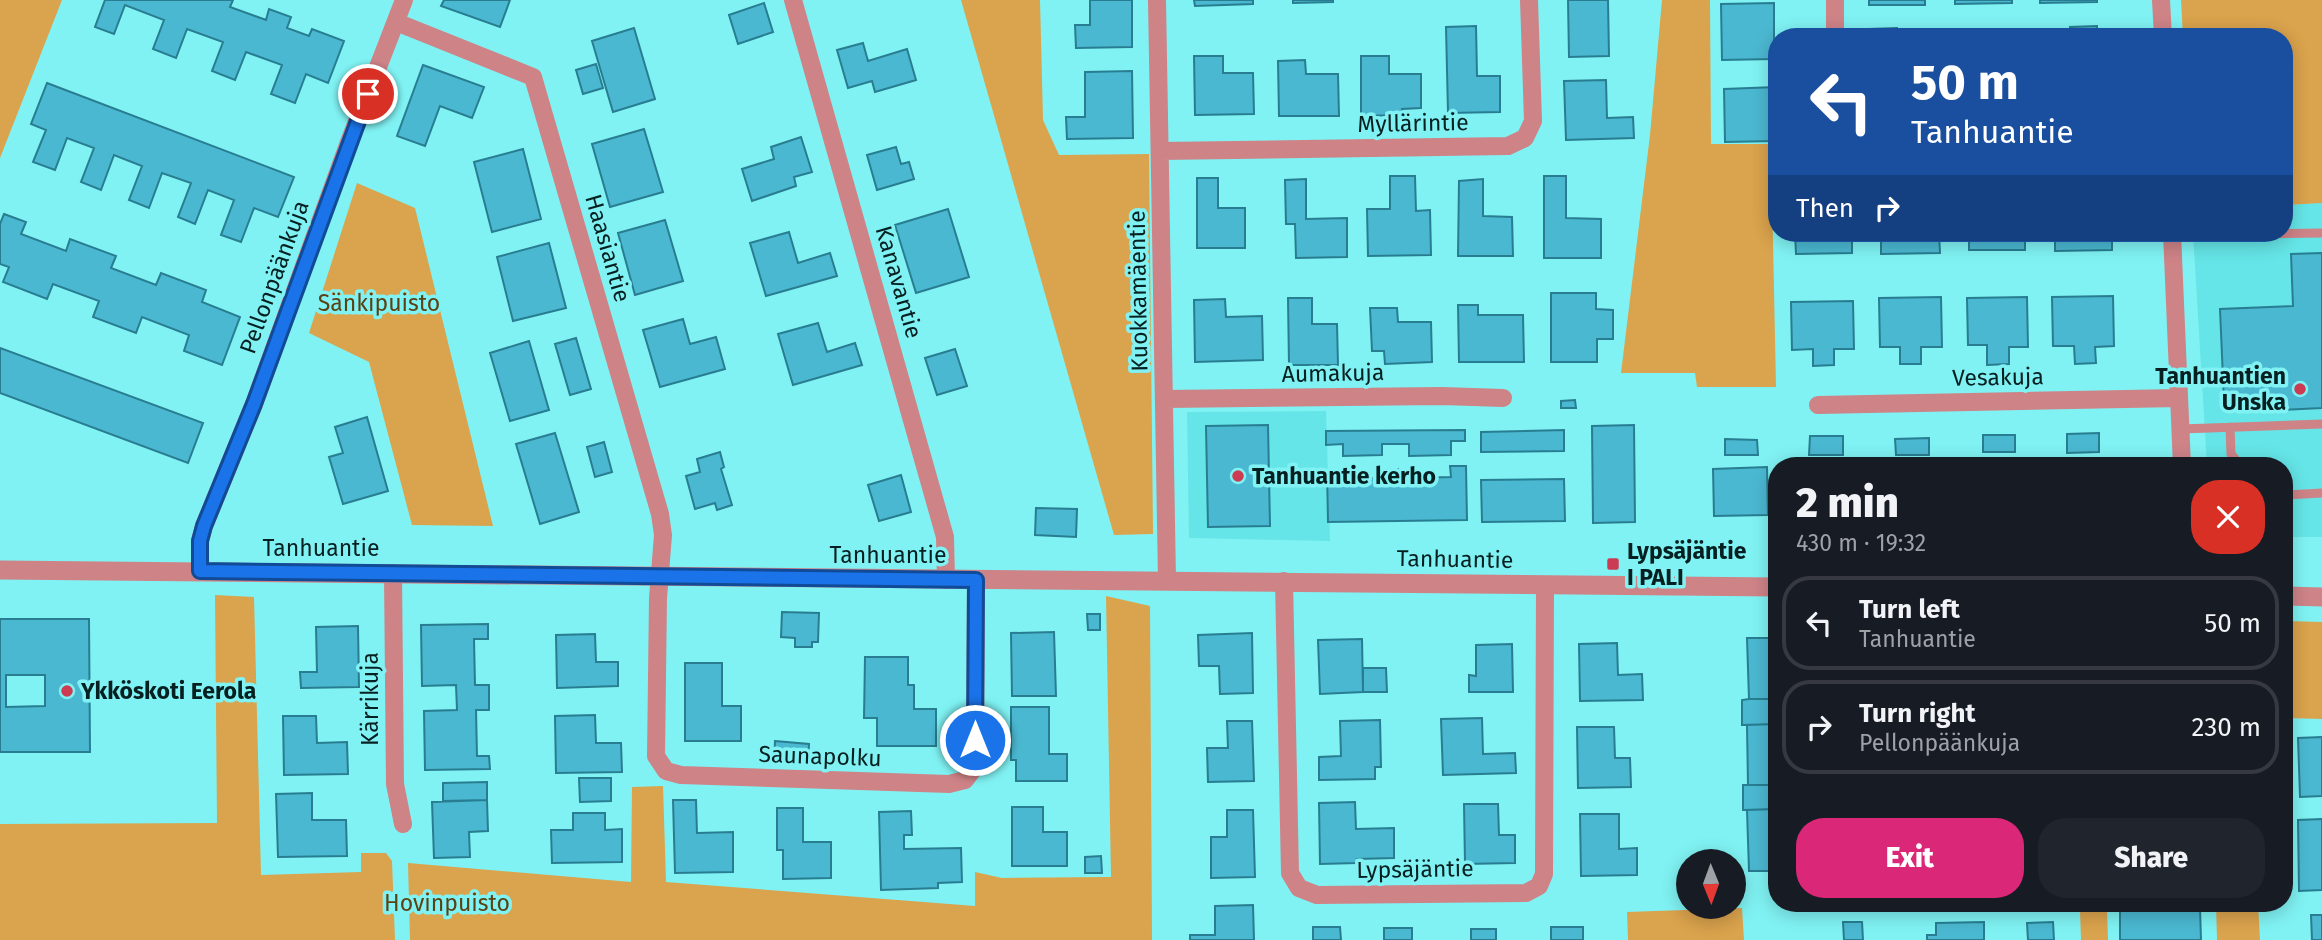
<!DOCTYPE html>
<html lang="en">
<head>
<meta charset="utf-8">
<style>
  body { margin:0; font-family:"Fira Sans",sans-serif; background:#20242c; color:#f1f3f6; height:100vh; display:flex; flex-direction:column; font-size:26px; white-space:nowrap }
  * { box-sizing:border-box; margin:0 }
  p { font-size:23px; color:#9ea1a6 }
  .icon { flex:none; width:38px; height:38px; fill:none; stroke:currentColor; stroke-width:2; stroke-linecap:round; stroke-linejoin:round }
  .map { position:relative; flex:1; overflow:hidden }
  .side { position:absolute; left:1768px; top:457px; width:525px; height:455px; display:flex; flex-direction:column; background:#171b24; border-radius:28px; box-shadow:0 4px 18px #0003 }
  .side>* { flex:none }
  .guide { position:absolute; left:1768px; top:28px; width:525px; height:214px; border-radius:28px; box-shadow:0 4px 18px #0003; background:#1a4fa0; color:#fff; overflow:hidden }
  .needle { width:46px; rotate:179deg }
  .controls { position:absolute; left:1676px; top:849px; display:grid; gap:14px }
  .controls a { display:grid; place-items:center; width:70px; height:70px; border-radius:50%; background:#171b24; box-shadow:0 4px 18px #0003; font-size:35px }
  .pin { position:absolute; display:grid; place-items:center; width:60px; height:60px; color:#fff; margin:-30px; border:4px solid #fff; border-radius:50%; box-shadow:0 2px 7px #0007 }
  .me { position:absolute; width:77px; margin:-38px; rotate:0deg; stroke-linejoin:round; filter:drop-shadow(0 0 5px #0008) }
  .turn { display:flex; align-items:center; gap:24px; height:147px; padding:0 28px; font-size:32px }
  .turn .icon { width:91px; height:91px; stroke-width:2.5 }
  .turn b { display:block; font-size:49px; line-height:60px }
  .then { display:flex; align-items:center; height:66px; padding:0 28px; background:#0003; gap:14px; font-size:26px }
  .round { display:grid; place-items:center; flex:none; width:74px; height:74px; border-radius:28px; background:#20242c }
  .head { display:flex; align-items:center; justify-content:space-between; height:119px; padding:0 28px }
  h1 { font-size:42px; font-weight:800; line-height:52px }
  .cta { display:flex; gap:14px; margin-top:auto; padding:14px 28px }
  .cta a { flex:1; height:80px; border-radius:28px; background:#db2777; color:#fff; font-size:28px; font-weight:800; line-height:80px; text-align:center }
  .cta a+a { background:#20242c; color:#f1f3f6 }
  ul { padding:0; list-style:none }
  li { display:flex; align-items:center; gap:21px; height:94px; margin:0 14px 10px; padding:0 14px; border:4px solid #363941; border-radius:28px }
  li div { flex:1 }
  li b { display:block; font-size:26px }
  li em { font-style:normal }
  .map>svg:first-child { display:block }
  .built { fill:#65e5e7 }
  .green { fill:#daa34d }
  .building { fill:#4bb8d1; stroke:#287d90; stroke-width:2; fill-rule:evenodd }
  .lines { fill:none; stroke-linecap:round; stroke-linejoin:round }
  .service { stroke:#ce8387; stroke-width:9 }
  .minor { stroke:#ce8387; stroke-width:18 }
  .tertiary { stroke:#ce8387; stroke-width:19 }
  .route-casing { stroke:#114b97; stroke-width:18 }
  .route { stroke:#1a73e8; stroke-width:12 }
  .poi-dot { fill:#cc3b52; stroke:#80f2f3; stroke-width:2.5 }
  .labels { text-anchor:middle; stroke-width:7; stroke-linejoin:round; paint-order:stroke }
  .street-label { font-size:23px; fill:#061f20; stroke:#80f2f3 }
  .park-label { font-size:23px; fill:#5c4113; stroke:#80f2f3 }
  .poi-label { font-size:23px; font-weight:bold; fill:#061f20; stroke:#80f2f3; text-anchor:start }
</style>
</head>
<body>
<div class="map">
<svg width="2322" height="940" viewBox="0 0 2322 940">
  <rect width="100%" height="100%" fill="#80f2f3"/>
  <path class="built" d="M2322 203V537H2284V466L2207 465 2193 233H2284V205Z
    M1326 411 1330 541 1189 538 1187 412Z"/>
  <path class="green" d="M0 0H62L0 158Z
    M961 0H1040L1043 120 1059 155 1149 154 1153 534 1114 535Z
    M1662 0H1710L1711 144H1771L1776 387H1697L1695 373H1621L1650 135Z
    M2181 0H2322V203L2284 205V37H2183Z
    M357 183 415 208 493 526 412 525 369 362 309 333Z
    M215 595 254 597 261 875 361 872V853H386L392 861 395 940H0V824L217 823Z
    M1106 596 1150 606 1152 940H410L408 863 631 882 632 787 663 786 666 882 975 906V872L1002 878 1111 877Z
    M2284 621 2322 622V719L2284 718Z
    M2216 903H2258L2260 940H2217Z
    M1742 908 1744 940H1628L1627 912Z
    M2080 910H2107L2108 940H2081Z"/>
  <path class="building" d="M105 0H233L230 7 266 20 269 9 291 17 287 28 309 36 312 29 344 41 328 83 306 74 295 103 271 94 282 65 246 52 235 80 212 71 223 42 187 29 176 58 153 49 164 20 125 5 114 34 95 27Z
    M444 0H510L500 27 441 6Z
    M1090 0H1132V47L1076 48 1075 25H1090Z
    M1194 0H1253V4L1195 6Z
    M1293 0H1333V2L1293 3Z
    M1568 0H1608L1609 56 1569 57Z
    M1869 0H1925V5H1869Z
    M1955 0H2012V3L1955 4Z
    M2040 0H2097V2L2040 3Z
    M764 3 773 32 738 44 729 15Z
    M1774 3V59L1722 60 1721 4Z
    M1476 26 1477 76H1500V112L1448 113 1446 27Z
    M2097 26V37H2069L2070 27Z
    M634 28 655 99 613 112 592 41Z
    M1897 28V37H1870L1869 29Z
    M863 43 868 61 907 49 916 80 875 92 872 81 848 88 837 50Z
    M1194 56H1223V73H1253L1254 114 1195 115Z
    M1361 56H1389V74H1421V108L1402 109 1403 115 1361 116Z
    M1305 60 1306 74H1338L1339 116H1279L1278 61Z
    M596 64 603 88 583 94 576 70Z
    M423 65 484 87 472 118 440 106 425 146 397 136Z
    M1132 71 1133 138 1067 139 1066 117H1085V72Z
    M1606 80 1607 118 1633 117 1634 138 1566 140 1564 81Z
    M47 83 294 177 278 217 254 208 241 242 221 235 234 200 208 190 195 224 178 217 191 183 162 173 149 208 129 200 142 166 114 155 101 190 81 182 94 148 67 138 55 170 33 162 46 130 31 124Z
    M1776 87V141L1725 142 1724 89Z
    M644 129 663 192 610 207 592 144Z
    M801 137 812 172 794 177 796 186 752 201 742 169 774 159 771 147Z
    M896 147 901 164 909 162 914 179 877 190 867 155Z
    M523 149 541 219 492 232 474 162Z
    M1390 176H1415L1416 211 1430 210 1431 255 1368 256 1367 209H1390Z
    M1544 176H1566V218L1601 219V258H1544Z
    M1197 178H1218V208H1245V248H1197Z
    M1306 179V219L1347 218V257L1296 258 1295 224H1286L1285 180Z
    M1483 179V216L1512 217 1513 256H1458L1459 181Z
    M948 209 969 277 916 293 895 225Z
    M4 214 26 222 21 234 66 251 70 239 116 256 111 268 156 285 161 273 206 290 202 302 240 317 222 365 184 351 189 335 142 317 136 333 93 317 99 301 53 284 47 299 3 282 9 267 0 264V224Z
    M665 220 683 281 635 295 618 233Z
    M789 232 798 263 830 253 837 276 766 296 750 243Z
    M1795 233H1852V253L1796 254Z
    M1881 233H1939L1940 253 1881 254Z
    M1969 233H2025V250H1969Z
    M2055 233H2112V250L2055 251Z
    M549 243 566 308 513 321 497 257Z
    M2322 253V408L2281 410V400L2224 402 2220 309 2293 306 2291 254Z
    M1551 293H1596V309L1613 310V339H1597V362H1551Z
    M2113 296 2114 346 2095 347 2096 363 2075 364 2074 346H2053L2052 297Z
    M1941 297 1942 347H1921V364H1900V347H1880L1879 298Z
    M2027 297 2028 347H2009V364L1987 365V345H1968L1967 298Z
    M1288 298H1312V324H1337L1338 365H1289Z
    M1225 299 1226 317 1262 316 1263 360 1195 362 1194 300Z
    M1853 301 1854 349H1834V365L1813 366V349L1792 350 1791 302Z
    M1458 305H1478V315H1523L1524 362H1459Z
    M1370 308H1397L1398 322H1431L1432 362 1385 364 1384 351H1372Z
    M683 319 690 344 716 337 725 369 660 387 643 330Z
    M818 323 827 352 855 343 862 365 793 385 778 334Z
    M576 338 591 389 570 395 555 344Z
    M529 341 549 410 510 421 490 353Z
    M0 348 203 423 188 463 0 393Z
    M955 349 967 386 937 395 925 358Z
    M1575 400 1576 408H1561V401Z
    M367 417 388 491 343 504 329 457 343 453 335 427Z
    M1268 425 1270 526 1208 527 1206 426Z
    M1634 425 1635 522 1593 523 1592 426Z
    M1465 430V441H1451V455L1409 456V444H1382V455L1343 456V444L1326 445V431Z
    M1564 430V451L1481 452V432Z
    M555 433 579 512 540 524 516 444Z
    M2099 433V452L2067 453V434Z
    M1983 435H2015V452H1983Z
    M1810 436H1843V455H1809Z
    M1929 438V455H1896L1895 439Z
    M1725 439 1757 440 1758 455H1725Z
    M604 442 612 472 595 477 587 447Z
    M720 452 724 467 721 469 732 505 717 510 715 503 695 509 686 476 700 472 697 459Z
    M2024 462 2025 466H1965V463Z
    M1939 463V466H1880V464Z
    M2054 463H2111V466H2054Z
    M1852 464V466H1795V465Z
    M1450 466H1466L1467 520 1328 522 1327 470 1342 469V479L1379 478V469H1411V478L1451 477Z
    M1767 467 1768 515 1714 516 1713 469Z
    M901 475 911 512 879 521 868 485Z
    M1564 479 1565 521 1482 522 1481 480Z
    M1036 508 1077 509 1076 537 1035 535Z
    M782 612 819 613 818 642H812V647H795V638L781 637Z
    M1087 614H1100V630H1088Z
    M0 619H89L90 752H0ZM6 675H45V706L6 707Z
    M488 624V639H474L475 685H489V710H476L477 756H489L490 769 425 770 424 711 457 710 456 685 422 686 421 625Z
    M358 626 359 687 301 688 300 672H317L316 627Z
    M1054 632 1056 696H1012L1011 633Z
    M1252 633 1253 693 1220 694 1219 666H1199L1198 635Z
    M595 634 596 662H618V686L557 688 556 635Z
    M1747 638H1776V699H1749Z
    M1362 639 1363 692 1320 694 1318 640Z
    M1617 643 1618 675 1642 674 1643 700 1580 701 1579 644Z
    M1512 644 1513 692H1469V675L1476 676V645Z
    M865 657H908V685H914V709H936V746H877V718H864Z
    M685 663H722V706H741V741H685Z
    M1363 668H1386L1387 692H1363Z
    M1749 699H1776V724L1742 725V700Z
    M1011 707H1049V754H1067V781H1016V760H1011Z
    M595 715 596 743H621L622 772 556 773 555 716Z
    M283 716H316L317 743 347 742 348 774 284 775Z
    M1482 718 1483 754 1515 753 1516 773 1443 775 1441 719Z
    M1380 720 1381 767H1375V779L1319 780V757L1341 756 1340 721Z
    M1227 721H1252L1254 781 1208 782 1207 748H1228Z
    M1776 724V785H1748L1747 725Z
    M1577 727H1614L1615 758H1630L1631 787 1578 788Z
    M2322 737V796L2300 797 2298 738Z
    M775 741 809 744 808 764 774 762Z
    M579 778H611V801L580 802Z
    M487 782V800L443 801V783Z
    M1743 785H1776V809L1743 810Z
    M312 793V820H346L347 856 278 857 276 794Z
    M487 800 488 831 469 832 470 857 434 858 432 802Z
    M673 800H696L697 833 733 832V872L675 873Z
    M1355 802 1356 829 1394 828V858L1357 859V863L1320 864 1319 803Z
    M1464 804H1498L1499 835H1515V863L1465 864Z
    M1012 807H1043V832H1067V866H1012Z
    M777 808H803V842H831V878L783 879V850H777Z
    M1776 809V871H1749L1747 810Z
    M1227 810H1253L1255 877 1211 878V837H1227Z
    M911 811 912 835H904V849L961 848 962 882 938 883V888L881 890 879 812Z
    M573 813H605V830L622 829V862L552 863 551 830H573Z
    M1580 814H1619V849L1637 848V875L1581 876Z
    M2322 819V890L2299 891 2298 820Z
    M1101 856 1102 873H1085V857Z
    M1253 905 1254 940H1190V935H1215V906Z
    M2200 907 2201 940H2120V909Z
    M2311 915H2322V940H2312Z
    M1843 922H1862L1863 940H1844Z
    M1984 922V940H1927V935H1936V923Z
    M2053 922 2054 940H2028L2027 923Z
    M1313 927H1340L1341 940H1313Z
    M1551 927H1583V940H1551Z
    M1384 928H1412V940H1384Z
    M1471 929H1496V940H1471Z"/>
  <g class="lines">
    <path class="service" d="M2172 235 2322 233
      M2230 427 2231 454 2241 466
      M2181 429 2322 424
      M2284 495 2322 493"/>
    <path class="minor" d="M793 0 945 537 946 580
      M1157 0 1167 580
      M1835 0V37
      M2161 0 2163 37
      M396 22 533 77 660 514 663 535 658 598 656 756 666 771 681 775 949 784 965 780 975 767 976 580
      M1160 151 1508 146 1525 138 1533 121 1529 0
      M2172 233 2182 466
      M1164 399 1442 396 1503 398
      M1818 405 2179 398
      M200 571V541L204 526 254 404 349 142 404 0
      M393 573 395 784 403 824
      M1284 581 1290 873 1299 888 1317 895 1526 893 1539 886 1544 874 1545 585"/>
    <path class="tertiary" d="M0 570 1776 587
      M2284 596 2322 597"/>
  </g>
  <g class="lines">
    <defs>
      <path id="route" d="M368 94 254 404 204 526 200 541V571L976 580 975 740"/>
    </defs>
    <use href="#route" class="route-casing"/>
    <use href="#route" class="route"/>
  </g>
  <g class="poi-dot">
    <circle cx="2300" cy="389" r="7"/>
    <circle cx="1238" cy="476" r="7"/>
    <rect x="1606" y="557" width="14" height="14" rx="3.5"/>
    <circle cx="67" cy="691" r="7"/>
  </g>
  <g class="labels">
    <g class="street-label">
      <text transform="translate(1413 123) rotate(-1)" y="8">Myllärintie</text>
      <text transform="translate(608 248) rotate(74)" y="8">Haasiantie</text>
      <text transform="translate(274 277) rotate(-70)" y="8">Pellonpäänkuja</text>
      <text transform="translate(899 282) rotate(74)" y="8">Kanavantie</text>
      <text transform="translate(1138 291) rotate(-91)" y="8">Kuokkamäentie</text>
      <text transform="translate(1333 373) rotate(-1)" y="8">Aumakuja</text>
      <text transform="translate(1998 377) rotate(-1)" y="8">Vesakuja</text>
      <text x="321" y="556">Tanhuantie</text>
      <text x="888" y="563">Tanhuantie</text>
      <text transform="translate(1455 559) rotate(1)" y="8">Tanhuantie</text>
      <text transform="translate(370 699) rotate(-90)" y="8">Kärrikuja</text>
      <text transform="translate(820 756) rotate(2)" y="8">Saunapolku</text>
      <text transform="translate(1415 869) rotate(-1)" y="8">Lypsäjäntie</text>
    </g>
    <g class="park-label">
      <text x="379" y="311">Sänkipuisto</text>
      <text x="447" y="911">Hovinpuisto</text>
    </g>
    <g class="poi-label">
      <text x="2286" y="384" text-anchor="end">Tanhuantien<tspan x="2286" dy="26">Unska</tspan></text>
      <text x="1252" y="484">Tanhuantie kerho</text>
      <text x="1627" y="559">Lypsäjäntie<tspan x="1627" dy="26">I PALI</tspan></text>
      <text x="81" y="699">Ykköskoti Eerola</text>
    </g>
  </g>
</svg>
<div class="controls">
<a><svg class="needle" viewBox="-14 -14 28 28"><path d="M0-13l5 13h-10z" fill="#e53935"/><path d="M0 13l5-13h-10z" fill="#9ea1a6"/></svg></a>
</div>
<div class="pin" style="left:368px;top:94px;background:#d93025"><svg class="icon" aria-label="arrive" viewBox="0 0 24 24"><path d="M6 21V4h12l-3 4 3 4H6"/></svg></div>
<svg class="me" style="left:975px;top:740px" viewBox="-20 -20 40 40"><circle r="17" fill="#1a73e8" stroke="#fff" stroke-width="3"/><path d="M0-11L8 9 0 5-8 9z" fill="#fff"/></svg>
<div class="guide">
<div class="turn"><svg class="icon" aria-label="left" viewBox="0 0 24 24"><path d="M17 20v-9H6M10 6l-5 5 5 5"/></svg><div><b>50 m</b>Tanhuantie</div></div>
<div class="then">Then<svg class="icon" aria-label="right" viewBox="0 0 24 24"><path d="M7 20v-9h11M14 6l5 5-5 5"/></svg></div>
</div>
<section class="side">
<div class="head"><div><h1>2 min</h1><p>430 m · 19:32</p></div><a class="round" style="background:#d93025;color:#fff"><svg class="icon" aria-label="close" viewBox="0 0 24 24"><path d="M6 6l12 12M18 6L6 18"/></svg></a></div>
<ul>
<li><svg class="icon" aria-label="left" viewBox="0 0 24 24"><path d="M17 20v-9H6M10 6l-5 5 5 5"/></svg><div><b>Turn left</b><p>Tanhuantie</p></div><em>50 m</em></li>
<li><svg class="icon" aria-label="right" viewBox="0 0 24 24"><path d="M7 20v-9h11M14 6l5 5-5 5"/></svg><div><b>Turn right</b><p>Pellonpäänkuja</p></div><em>230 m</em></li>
</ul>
<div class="cta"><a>Exit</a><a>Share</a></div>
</section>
</div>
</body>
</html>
